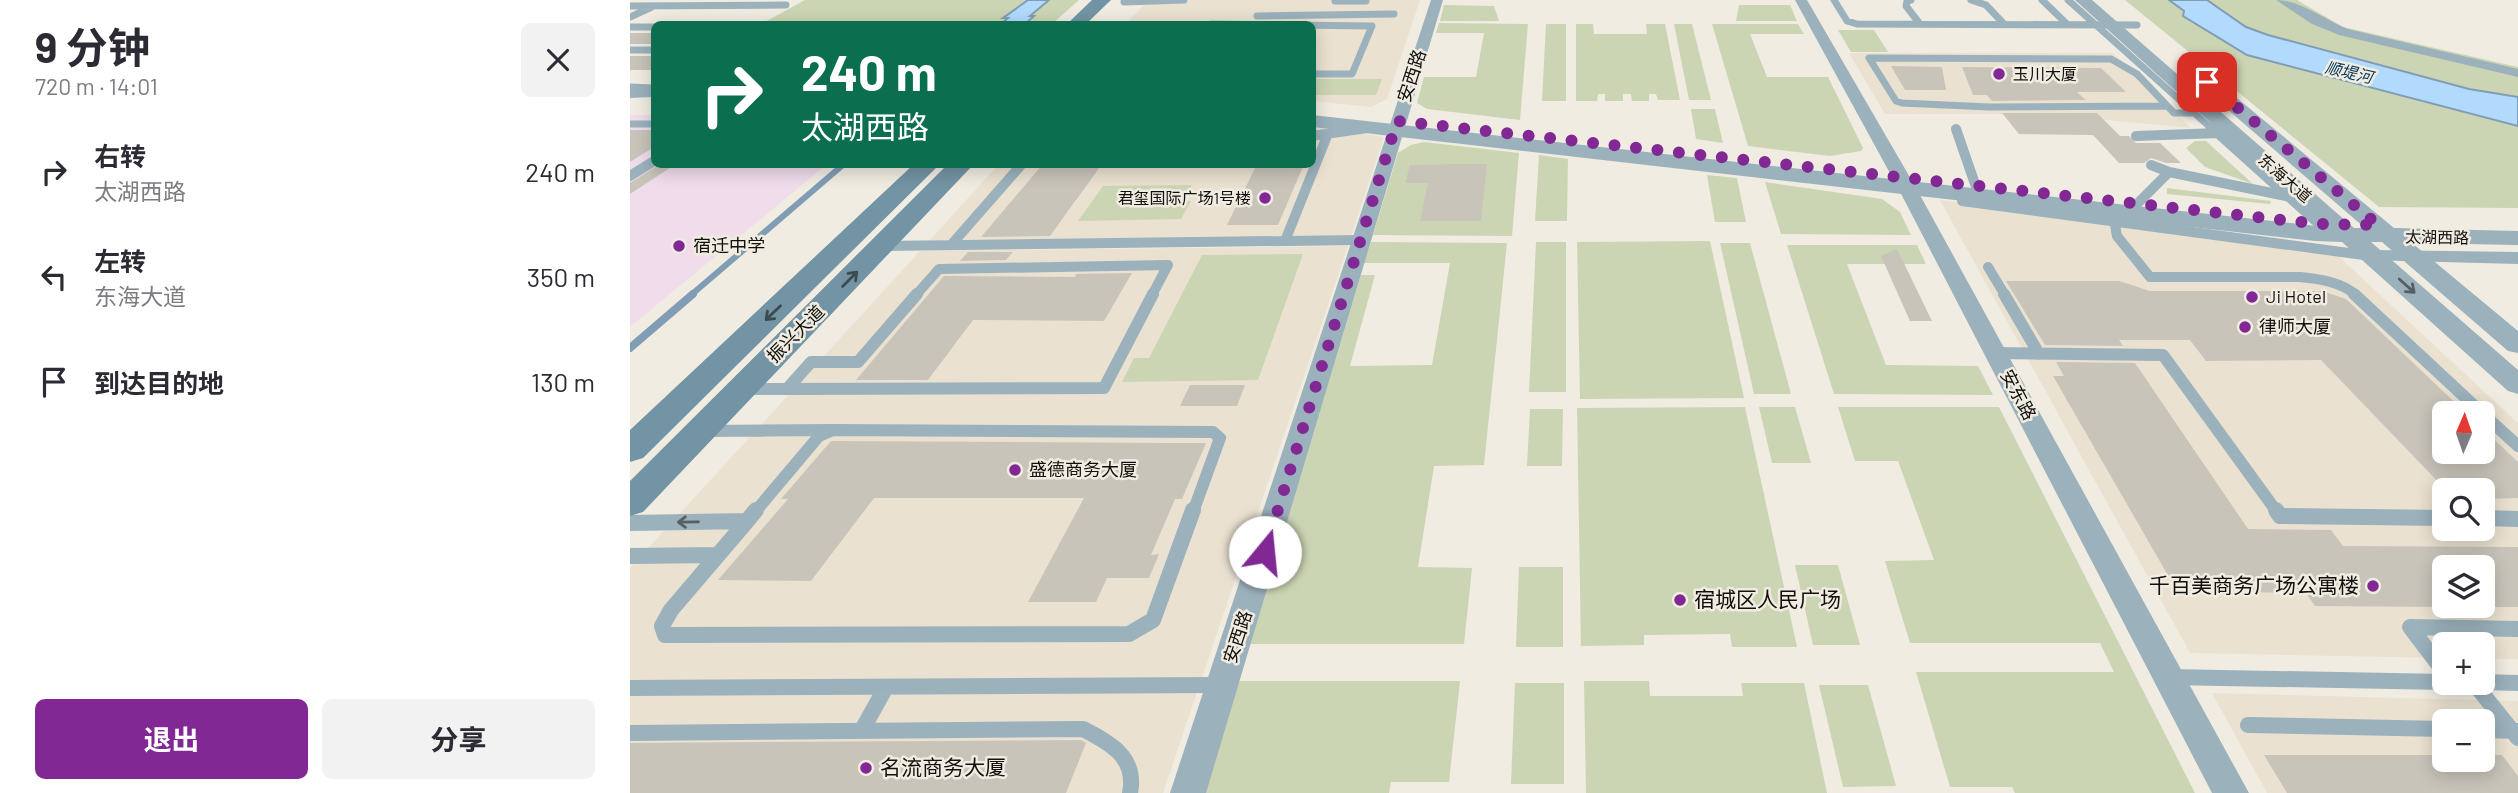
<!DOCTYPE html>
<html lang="zh">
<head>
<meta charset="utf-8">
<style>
  body { margin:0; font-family:Barlow,"Noto Sans SC",sans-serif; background:#f2f2f3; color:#2b2b33; height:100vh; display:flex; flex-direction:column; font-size:26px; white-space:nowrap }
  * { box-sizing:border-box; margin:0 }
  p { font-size:23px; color:#7c7c81 }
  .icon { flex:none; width:38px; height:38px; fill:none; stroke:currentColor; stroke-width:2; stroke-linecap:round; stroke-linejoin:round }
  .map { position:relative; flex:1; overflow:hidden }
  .details { display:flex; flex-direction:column; background:#fff; width:630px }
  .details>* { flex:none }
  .top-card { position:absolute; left:21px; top:21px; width:665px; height:147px; border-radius:10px; box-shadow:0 4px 18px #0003; background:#0b6e4f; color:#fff; overflow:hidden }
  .needle { width:46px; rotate:2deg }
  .tools { position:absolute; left:1802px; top:401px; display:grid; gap:14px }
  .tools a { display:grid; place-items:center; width:63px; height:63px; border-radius:10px; background:#fff; box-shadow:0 4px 18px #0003; font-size:35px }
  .pin { position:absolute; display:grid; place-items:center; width:60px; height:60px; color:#fff; margin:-30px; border-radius:14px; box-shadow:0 4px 10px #0006 }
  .me { position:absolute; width:77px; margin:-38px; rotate:17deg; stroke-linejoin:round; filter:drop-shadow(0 0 5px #0008) }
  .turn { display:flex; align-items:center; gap:24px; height:147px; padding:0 35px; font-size:32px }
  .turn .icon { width:91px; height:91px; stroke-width:2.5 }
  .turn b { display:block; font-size:49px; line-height:60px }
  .round { display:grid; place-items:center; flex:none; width:74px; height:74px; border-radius:10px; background:#f2f2f3 }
  .overview { display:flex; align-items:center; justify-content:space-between; height:119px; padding:0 35px }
  h1 { font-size:42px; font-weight:700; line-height:52px }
  .cta { display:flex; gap:14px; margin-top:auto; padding:14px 35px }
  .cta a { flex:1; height:80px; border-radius:10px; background:#812895; color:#fff; font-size:28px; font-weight:700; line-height:80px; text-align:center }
  .cta a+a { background:#f2f2f3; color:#2b2b33 }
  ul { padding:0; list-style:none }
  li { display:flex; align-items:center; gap:21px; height:105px; padding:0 35px }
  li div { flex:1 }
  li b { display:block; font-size:26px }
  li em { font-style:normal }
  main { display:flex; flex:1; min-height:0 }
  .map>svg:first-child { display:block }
  .built { fill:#eae1d0; fill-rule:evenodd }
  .education { fill:#f0dceb }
  .green { fill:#cbd5b3 }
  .water { fill:#b1dafd; stroke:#819db5; stroke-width:2 }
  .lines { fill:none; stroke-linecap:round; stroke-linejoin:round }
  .stream-far1 { stroke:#819db5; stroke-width:6 }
  .stream { stroke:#819db5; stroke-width:8 }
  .building { fill:#c9c4ba }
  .service-far3 { stroke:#9bb1bc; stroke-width:7 }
  .service-far2 { stroke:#9bb1bc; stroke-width:10 }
  .service-far1 { stroke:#9bb1bc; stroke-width:12 }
  .service { stroke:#9bb1bc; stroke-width:16 }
  .minor { fill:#9bb1bc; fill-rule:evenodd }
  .tertiary { fill:#9bb1bc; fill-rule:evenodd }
  .secondary { fill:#7394a4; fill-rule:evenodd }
  .oneway { stroke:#3d4b50 }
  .oneway2 { stroke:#566064 }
  .route { stroke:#812895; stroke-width:12; stroke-dasharray:0 21.6 }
  .poi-dot { fill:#812895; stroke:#f1ece2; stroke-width:2.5 }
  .labels { text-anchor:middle; stroke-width:5; stroke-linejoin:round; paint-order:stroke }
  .far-water-label { font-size:16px; font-style:italic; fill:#073959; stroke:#f1ece2 }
  .far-poi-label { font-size:16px; fill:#11100c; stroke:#f1ece2; text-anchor:start }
  .far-street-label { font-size:16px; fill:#11100c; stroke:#f1ece2 }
  .street-label { font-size:18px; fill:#11100c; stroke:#f1ece2 }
  .poi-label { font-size:18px; fill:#11100c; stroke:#f1ece2; text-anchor:start }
  .near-poi-label { font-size:21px; fill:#11100c; stroke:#f1ece2; text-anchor:start }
</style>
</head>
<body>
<main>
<section class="details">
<div class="overview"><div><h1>9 分钟</h1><p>720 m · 14:01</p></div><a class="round"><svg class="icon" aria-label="close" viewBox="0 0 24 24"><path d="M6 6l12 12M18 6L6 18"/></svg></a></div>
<ul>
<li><svg class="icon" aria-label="right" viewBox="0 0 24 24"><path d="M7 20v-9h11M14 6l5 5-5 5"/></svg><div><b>右转</b><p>太湖西路</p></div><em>240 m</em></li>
<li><svg class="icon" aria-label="left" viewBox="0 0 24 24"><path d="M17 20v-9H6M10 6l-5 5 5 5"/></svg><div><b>左转</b><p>东海大道</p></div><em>350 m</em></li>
<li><svg class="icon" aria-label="arrive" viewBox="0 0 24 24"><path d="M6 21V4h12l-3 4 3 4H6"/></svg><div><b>到达目的地</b></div><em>130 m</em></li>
</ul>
<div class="cta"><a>退出</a><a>分享</a></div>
</section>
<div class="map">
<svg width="1888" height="793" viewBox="0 0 1888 793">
  <rect width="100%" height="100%" fill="#f1ece2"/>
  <path class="built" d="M519 0H790L757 99 741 107 683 101 682 24H495Z
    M1219 53H1483L1561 128 1413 114H1255Z
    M683 127 754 137 721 236 300 240 368 165 682 164Z
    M1310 200 1705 253 1888 423V659H1853V644H1815V658L1560 653ZM1815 413H1853V452H1815ZM1815 490H1853V528H1815ZM1815 567H1853V606H1815Z
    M718 246 533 793H0V568L290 251Z
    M1582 693 1888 701V793H1637ZM1815 721H1853V760H1815Z"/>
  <path class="education" d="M0 115H24V164L196 165 0 327Z"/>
  <path class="green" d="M175 0H449L422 24H131Z
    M1495 0H1667L1713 27 1888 67V208L1749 207Z
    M814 5 864 6 869 21H810Z
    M1109 5H1160L1167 21H1106Z
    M809 23 898 24 890 120 797 109 787 103 794 77H846L854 33H806Z
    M916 24H936V101H912Z
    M946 24H963L964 34H1017L1016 24H1035L1050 100H1028L1026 94H1019V101H1002L1001 94H993V101H975V94H968L967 101H946Z
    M1044 24H1062L1081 100H1059Z
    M1082 24H1168L1174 34H1120L1137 77H1198L1233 148 1231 151 1200 156 1118 146Z
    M1208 30H1244L1258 52H1221Z
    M683 79H752L746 95H683Z
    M1061 109H1085L1093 143 1066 139Z
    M1565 141H1576L1623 184 1575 167 1556 148Z
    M794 142 889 153 882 236 743 235 768 153 781 145Z
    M909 155 938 159 937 221H905Z
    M1077 175 1107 178 1116 222H1085Z
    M1135 182 1252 199 1270 212 1281 235 1151 234Z
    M562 185 553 201H561L551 219 448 221 473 186Z
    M1537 188 1641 201 1640 204 1537 194Z
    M1080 241 1114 398 950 399 947 242Z
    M741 242 877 243 854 465 804 466 788 567 842 568 834 644H620L731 275H745L720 366 802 365 820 263H734Z
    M906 242H936V392H899Z
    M1090 243H1120L1161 394H1124Z
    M1157 245H1287L1296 264H1217L1256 365 1348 366 1363 395 1204 394Z
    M673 254 628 380 492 382 504 358H519L572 255Z
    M1115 407 1167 647H1102L1100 634 1014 635V645L951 646 947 408Z
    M1129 407H1165L1181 463H1142Z
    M1208 407H1369L1565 793H1385L1382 787H1320L1286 672H1484L1470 643H1280L1255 561 1304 560 1268 461H1225Z
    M900 409H933L932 466H897Z
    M1165 565H1208L1230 645H1183Z
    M889 567H933V647H886Z
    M608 681H830L819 782H761L759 793H575Z
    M954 681H1019L1020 696H1113L1111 683H1174L1197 793H956Z
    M885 683H934V784H881Z
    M1189 685H1238L1266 786 1213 787Z"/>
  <path class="water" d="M398 0H419L400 16H404L395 24H371L378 18H373Z
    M1539 0H1577L1616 27 1638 35 1839 89 1888 97V126L1617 55 1553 16 1554 11Z"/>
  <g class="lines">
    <path class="stream-far1" d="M61 295 214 164"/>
    <path class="stream" d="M0 348 63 294"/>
  </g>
  <path class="building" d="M0 33H24V44H0Z
    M0 56H24V70H0Z
    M1261 66 1312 67 1316 90H1275Z
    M1332 67 1471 68 1496 92H1447L1456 100 1362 101 1357 95H1343Z
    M1372 113H1467L1490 136H1499L1506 143H1530L1551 163H1536L1521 158 1514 163H1489L1463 135 1389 134Z
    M0 130H24V147L0 162Z
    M30 164H46L0 194V183Z
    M413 164H472L420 236 351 237Z
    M627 164H674L648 225H597Z
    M835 164H857L851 221H790L798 183H775L780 165Z
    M1267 249 1302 321H1280L1251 256Z
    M338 252H383L376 260 330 261Z
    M502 273 474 321 343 320 298 380H226L314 276 445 277 446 274Z
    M1376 281H1489L1520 291H1692L1716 299 1836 413H1815V452H1853V429L1888 462V498L1853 499V490H1816L1691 360 1576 361 1560 340H1489L1493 346 1415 345Z
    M1426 362 1505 363 1618 529 1701 530 1713 546 1888 547V607H1853V567H1815V607L1685 606 1676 593 1547 591 1423 376H1434Z
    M560 385H615L607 406H550Z
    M201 441 540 443H576L552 499H545L521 555 529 554 519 578H477L466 602H398L454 498H244L181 581 88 580 158 499H151Z
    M451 740 456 743 436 793H0V743Z
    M1634 755H1815V760H1853V755H1872L1888 776V793H1657Z"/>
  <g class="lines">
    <path class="service-far3" d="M1204 0 1217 21 1227 24 1507 25
      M1281 0 1277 1 1276 6 1290 24
      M1341 0 1356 5 1374 24
      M1412 0 1437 24
      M1438 0 1582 129
      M705 1H736
      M494 2 554 0
      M0 6 156 5
      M627 16 764 14
      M0 17 22 7
      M581 24 742 26 722 74H682
      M0 27H24
      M0 50H24
      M0 87 24 88
      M1537 106 1359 107 1272 103 1266 101 1239 58 1481 59 1507 74 1544 113H1565
      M0 124H24
      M731 129 737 128"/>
    <path class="service-far2" d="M1581 127 1689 224
      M1326 129 1345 184
      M682 136 737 128
      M1506 136 1589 133
      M1521 165 1539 172 1656 196
      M0 176 24 161
      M1332 201 1741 256
      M1508 203 1539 172
      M1483 214 1487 236 1520 277H1670C1690 279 1711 282 1726 295
      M655 241 697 136
      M321 245 392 164
      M253 246 731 240
      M1358 267 1375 295
      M286 295 309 269 538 265 522 295"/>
    <path class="service-far1" d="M1374 294 1409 354
      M1724 294 1852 413
      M1365 353 1533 355 1647 512
      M116 389H157
      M157 389 181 362H228L287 294
      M157 389 474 388 523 294
      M1853 414 1888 446
      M74 431 200 430
      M125 512 189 436 203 430 583 432 590 438 563 512"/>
    <path class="service" d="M1646 510 1650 516 1815 518
      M1853 518 1888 519
      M117 521 41 610 32 626 35 635 499 634 523 620 563 510
      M117 521 126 510
      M0 523 117 521
      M0 556 87 555
      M1815 673 1780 627 1888 629
      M1539 677 1815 682
      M1843 682 1888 738
      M1853 682 1888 683
      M0 688 589 685
      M1618 725 1815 729
      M232 730 256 687
      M1853 730 1888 731
      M0 733 453 729C481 743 507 758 500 793"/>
    <path class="minor" d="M801 0H813L576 793H540Z
      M1165 0H1177L1285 186 1619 793H1582L1267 186Z
      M1646 0C1670 0 1695 20 1718 29L1888 69V77L1709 35 1682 24Z
      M1743 250 1888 252V264L1736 260 1733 256 1736 252Z"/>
    <path class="tertiary" d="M1445 0H1462L1724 228H1735L1561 78 1558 74 1561 70H1573L1764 228 1888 231V245L1782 243 1888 331V353L1878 351 1752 242H1741L1888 370V394L1878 391 1712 242 1685 241 682 127V115L1696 227Z
      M0 86 24 87V97L0 98Z"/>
    <path class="secondary" d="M462 0H481L456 24H437Z
      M284 164H310L13 458 0 462V430Z
      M318 164H344L13 512 0 516V481Z"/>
  </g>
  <defs><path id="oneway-shaft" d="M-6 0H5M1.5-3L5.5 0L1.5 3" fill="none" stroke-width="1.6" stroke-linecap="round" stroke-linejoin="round" transform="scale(1.75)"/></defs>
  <g class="oneway">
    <use href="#oneway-shaft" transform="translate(220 279) rotate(-45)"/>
    <use href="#oneway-shaft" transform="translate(143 313) rotate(136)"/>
  </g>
  <g class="oneway2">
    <use href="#oneway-shaft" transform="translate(1777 286) rotate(42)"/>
    <use href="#oneway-shaft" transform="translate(58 522) rotate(179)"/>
  </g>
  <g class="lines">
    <path class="route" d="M635 552 767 121 1689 224 1748 225 1577 82"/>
  </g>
  <g class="poi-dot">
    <circle cx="1369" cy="74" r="7"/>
    <circle cx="635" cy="198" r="7"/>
    <circle cx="49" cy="246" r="7"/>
    <circle cx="1622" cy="297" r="7"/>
    <circle cx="1615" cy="327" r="7"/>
    <circle cx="385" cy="470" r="7"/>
    <circle cx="1743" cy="586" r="7"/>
    <circle cx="1050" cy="600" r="7"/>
    <circle cx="236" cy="768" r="7"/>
  </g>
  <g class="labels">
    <g class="far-water-label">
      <text transform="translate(1719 72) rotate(13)" y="6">顺堤河</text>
    </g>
    <g class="far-poi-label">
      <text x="1383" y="80">玉川大厦</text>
      <text x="621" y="204" text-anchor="end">君玺国际广场1号楼</text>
    </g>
    <g class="far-street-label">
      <text transform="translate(1655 178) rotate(41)" y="6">东海大道</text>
      <text transform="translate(1807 237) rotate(1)" y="6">太湖西路</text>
    </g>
    <g class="street-label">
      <text transform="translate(782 76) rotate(-72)" y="6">安西路</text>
      <text transform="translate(166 334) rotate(-45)" y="6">振兴大道</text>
      <text transform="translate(1388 395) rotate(62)" y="6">安东路</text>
      <text transform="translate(608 637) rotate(-72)" y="6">安西路</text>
    </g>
    <g class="poi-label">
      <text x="63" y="252">宿迁中学</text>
      <text x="1636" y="303">Ji Hotel</text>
      <text x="1629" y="333">律师大厦</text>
      <text x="399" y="476">盛德商务大厦</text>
    </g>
    <g class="near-poi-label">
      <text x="1729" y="593" text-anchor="end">千百美商务广场公寓楼</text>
      <text x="1064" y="607">宿城区人民广场</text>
      <text x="250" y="775">名流商务大厦</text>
    </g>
  </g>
</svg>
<div class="tools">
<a><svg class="needle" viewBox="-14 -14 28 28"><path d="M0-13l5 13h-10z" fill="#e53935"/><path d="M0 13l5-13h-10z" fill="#7c7c81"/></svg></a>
<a><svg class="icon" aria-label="search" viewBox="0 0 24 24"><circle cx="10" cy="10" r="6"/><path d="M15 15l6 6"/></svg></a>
<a><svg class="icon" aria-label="layers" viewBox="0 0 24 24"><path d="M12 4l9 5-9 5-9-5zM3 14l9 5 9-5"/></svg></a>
<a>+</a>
<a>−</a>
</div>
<div class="pin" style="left:1577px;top:82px;background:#d93025"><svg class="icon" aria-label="arrive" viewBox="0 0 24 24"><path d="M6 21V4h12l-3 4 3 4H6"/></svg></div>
<svg class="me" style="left:635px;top:552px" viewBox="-20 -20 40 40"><circle r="19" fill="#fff"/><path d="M0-13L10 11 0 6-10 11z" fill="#812895"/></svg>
<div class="top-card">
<div class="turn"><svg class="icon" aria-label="right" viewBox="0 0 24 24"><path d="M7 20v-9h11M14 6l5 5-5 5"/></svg><div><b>240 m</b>太湖西路</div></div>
</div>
</div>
</main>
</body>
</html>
